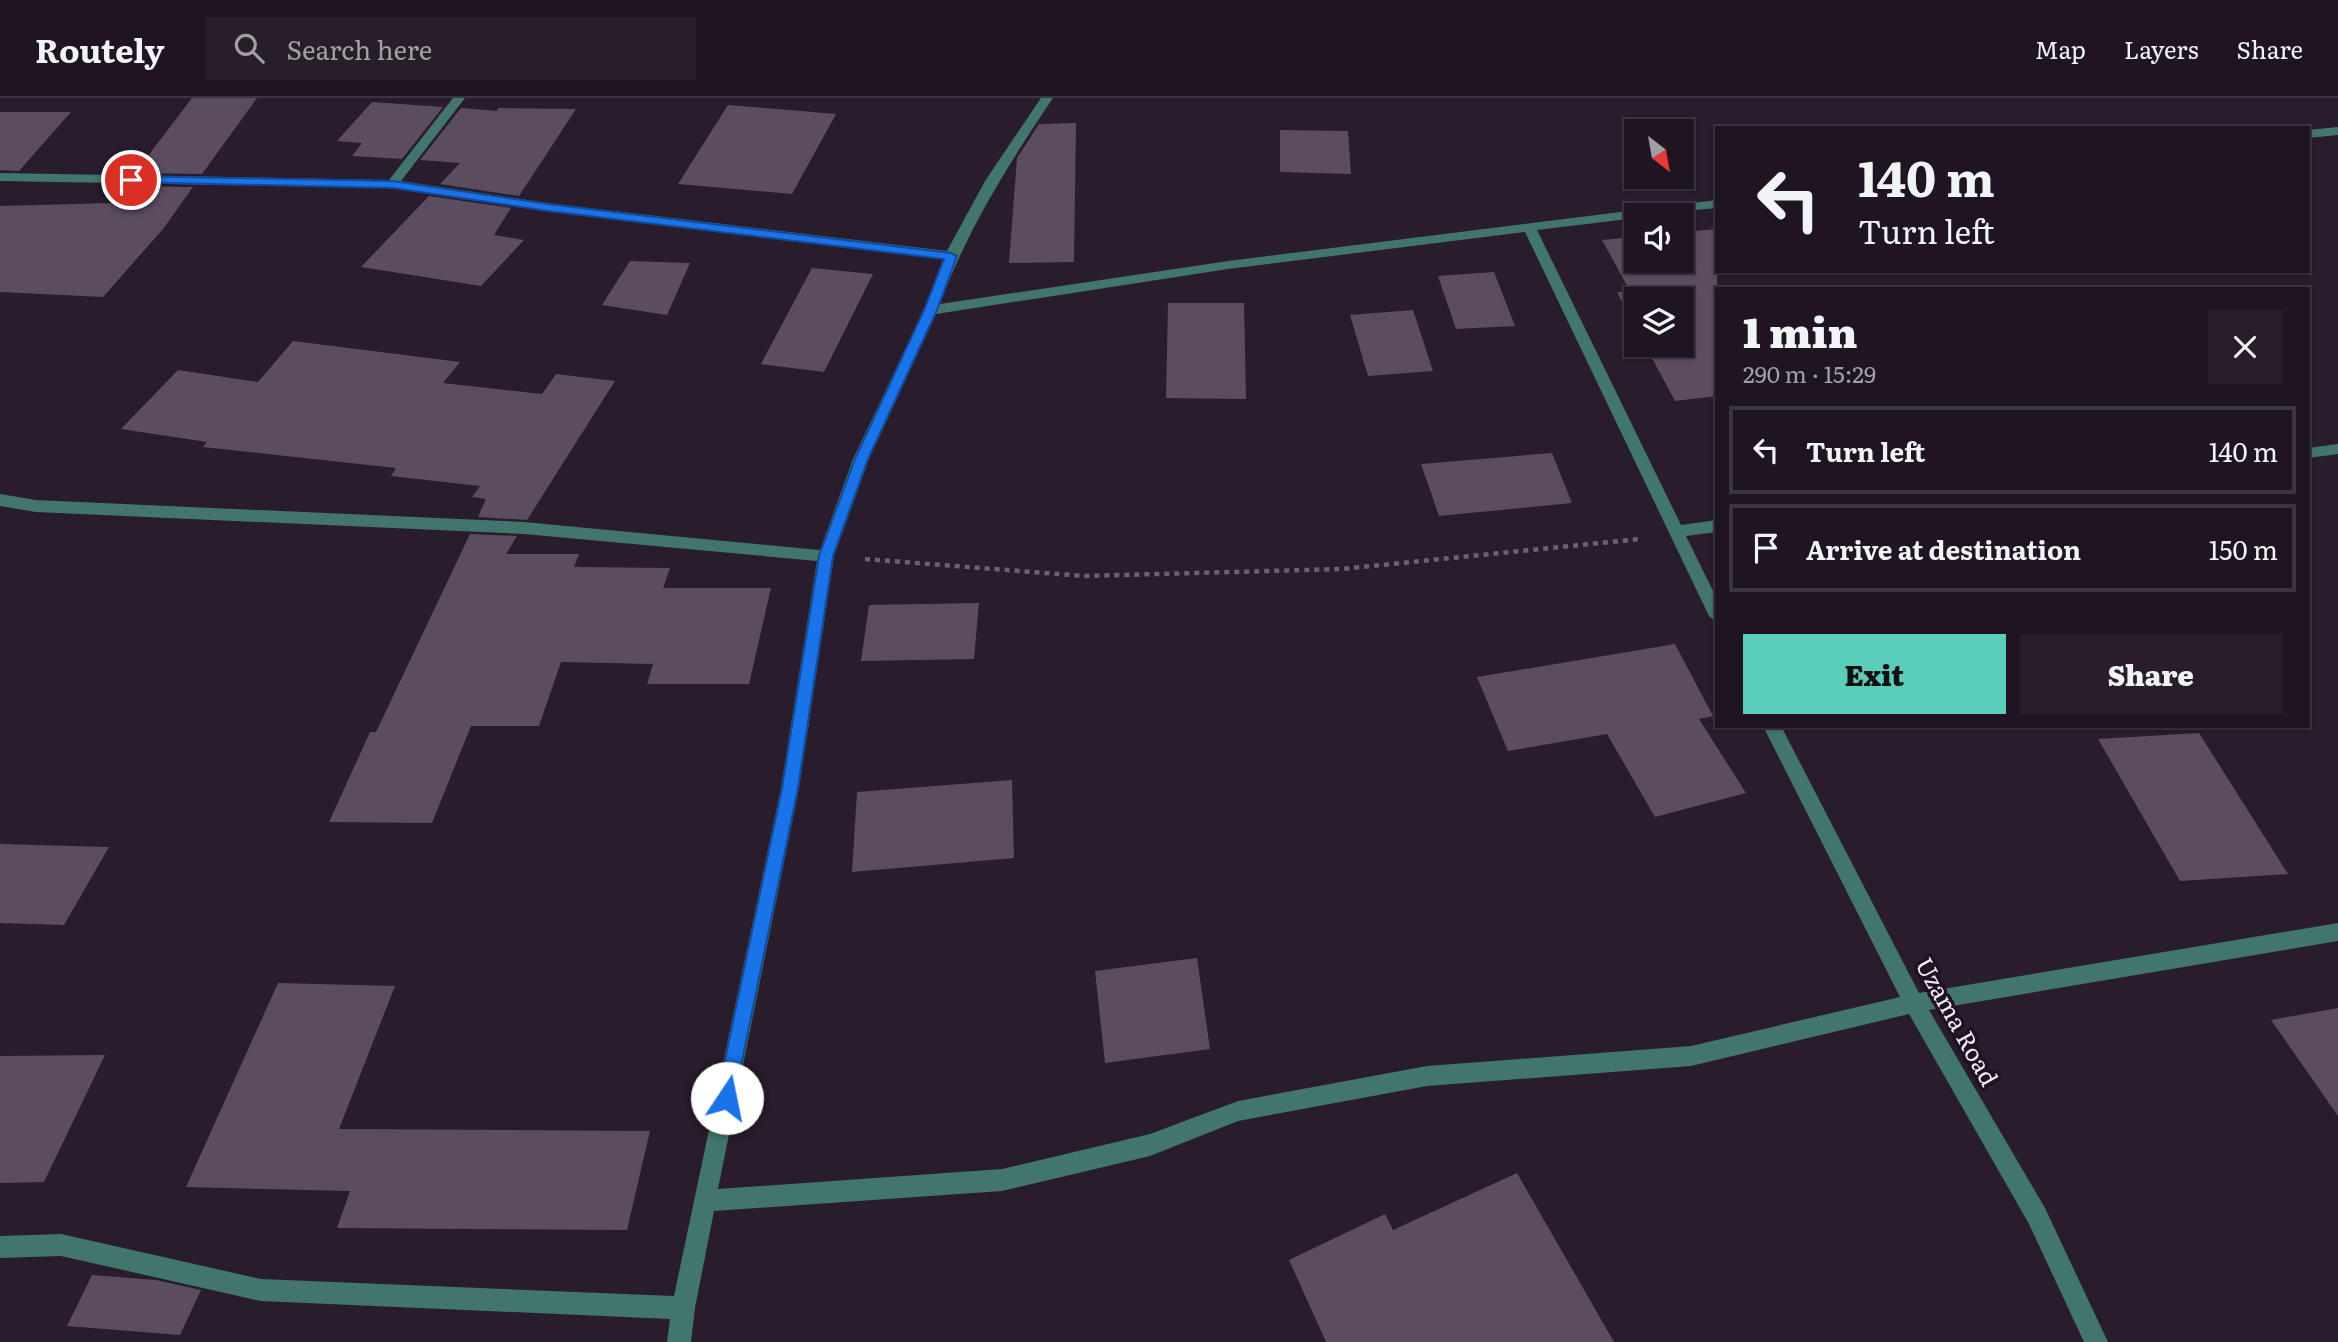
<!DOCTYPE html>
<html lang="en">
<head>
<meta charset="utf-8">
<style>
  body { margin:0; font-family:Literata,serif; background:#271e2a; color:#f1f3f6; height:100vh; display:flex; flex-direction:column; font-size:26px; white-space:nowrap }
  * { box-sizing:border-box; margin:0 }
  p { font-size:23px; color:#a19fa5 }
  .icon { flex:none; width:38px; height:38px; fill:none; stroke:currentColor; stroke-width:2; stroke-linecap:round; stroke-linejoin:round }
  .map { position:relative; flex:1; overflow:hidden }
  .drawer { position:absolute; left:1715px; top:189px; width:595px; height:441px; display:flex; flex-direction:column; background:#1f1522; border-radius:0px; box-shadow:0 2px 5px #0004,0 0 0 2px #3c3440 }
  .drawer>* { flex:none }
  .banner { position:absolute; left:1715px; top:28px; width:595px; height:147px; border-radius:0px; box-shadow:0 2px 5px #0004,0 0 0 2px #3c3440; background:#1f1522; color:#f1f3f6; overflow:hidden }
  .needle { width:46px; rotate:149deg }
  .controls { position:absolute; left:1624px; top:21px; display:grid; gap:14px }
  .controls a { display:grid; place-items:center; width:70px; height:70px; border-radius:0px; background:#1f1522; box-shadow:0 2px 5px #0004,0 0 0 2px #3c3440; font-size:35px }
  .pin { position:absolute; display:grid; place-items:center; width:60px; height:60px; color:#fff; margin:-30px; border:4px solid #fff; border-radius:50%; box-shadow:0 2px 7px #0007 }
  .me { position:absolute; width:77px; margin:-38px; rotate:11deg; stroke-linejoin:round; filter:drop-shadow(0 0 5px #0008) }
  .turn { display:flex; align-items:center; gap:24px; height:147px; padding:0 28px; font-size:32px }
  .turn .icon { width:91px; height:91px; stroke-width:2.5 }
  .turn b { display:block; font-size:49px; line-height:60px }
  .round { display:grid; place-items:center; flex:none; width:74px; height:74px; border-radius:0px; background:#271e2a }
  .headline { display:flex; align-items:center; justify-content:space-between; height:119px; padding:0 28px }
  h1 { font-size:42px; font-weight:800; line-height:52px }
  .button { display:flex; gap:14px; margin-top:auto; padding:14px 28px }
  .button a { flex:1; height:80px; border-radius:0px; background:#5bcebb; color:#111; font-size:28px; font-weight:800; line-height:80px; text-align:center }
  .button a+a { background:#271e2a; color:#f1f3f6 }
  ul { padding:0; list-style:none }
  li { display:flex; align-items:center; gap:21px; height:88px; margin:0 14px 10px; padding:0 14px; border:4px solid #3c3440; border-radius:0px }
  li div { flex:1 }
  li b { display:block; font-size:26px }
  li em { font-style:normal }
  header { display:flex; align-items:center; gap:42px; box-sizing:border-box; height:98px; padding:0 35px; background:#1f1522; border-bottom:2px solid #3c3440 }
  header strong { font-size:33px }
  nav { display:flex; gap:38px; margin-inline-start:auto; font-size:24px }
  .search { width:490px; height:63px; background:#271e2a; display:flex; align-items:center; gap:18px; box-sizing:border-box; padding:0 24px; border-radius:0px; color:#a19fa5; font-size:26px }
  .map>svg:first-child { display:block }
  .building { fill:#5c4c60 }
  .lines { fill:none; stroke-linecap:round; stroke-linejoin:round }
  .path { stroke:#6d6271; stroke-width:4.5; stroke-dasharray:5 5; stroke-linecap:butt }
  .minor { fill:#42756c; fill-rule:evenodd }
  .route { fill:#1a73e8; stroke:#114b97; stroke-width:2 }
  .labels { text-anchor:middle; stroke-width:7; stroke-linejoin:round; paint-order:stroke }
  .street-label { font-size:24px; fill:#f5ecf8; stroke:#1f1223 }
</style>
</head>
<body>
<header>
<strong>Routely</strong>
<div class="search"><svg class="icon" aria-label="search" viewBox="0 0 24 24"><circle cx="10" cy="10" r="6"/><path d="M15 15l6 6"/></svg>Search here</div>
<nav><a>Map</a><a>Layers</a><a>Share</a></nav>
</header>
<div class="map">
<svg width="2338" height="1244" viewBox="0 0 2338 1244">
  <rect width="100%" height="100%" fill="#291c2d"/>
  <path class="building" d="M192 0H257L202 76 135 75Z
    M372 4 443 9 402 61 352 58 362 45 337 43Z
    M728 7 836 16 792 96 678 86Z
    M461 10 497 13 498 10 576 11 519 98 440 86 460 65 420 62Z
    M0 14H71L19 73 0 72Z
    M1076 25 1074 164 1009 165 1017 60 1039 26Z
    M1280 32 1348 33 1351 76 1280 74Z
    M125 88 193 89 163 131 103 199 0 194V108L111 105Z
    M429 98 511 110 494 137 524 142 481 188 361 169Z
    M1717 131V298L1675 303 1645 247H1682V201H1636V231L1617 194 1630 193 1602 142 1636 139V163H1682V134Z
    M630 163 690 165 667 217 602 207Z
    M812 170 873 176 824 274 761 266Z
    M1494 174 1515 228 1456 231 1438 178Z
    M1168 205H1244L1246 301 1166 300Z
    M1413 212 1433 273 1368 278 1350 217Z
    M293 243 460 264 443 285 542 296 556 276 615 283 527 422 478 419 486 401 472 399 480 388 391 378 396 370 203 349 207 344 121 331 178 272 258 284Z
    M1552 355 1572 405 1439 418 1421 366Z
    M470 436 517 438 506 456H579L574 469 670 470 663 490H771L749 586H647L653 566 561 564 539 628H471L432 725 329 724 370 634H376Z
    M979 505 974 561 861 563 869 507Z
    M1675 546 1713 618 1699 621 1746 695 1655 719 1607 636 1508 653 1477 579Z
    M2199 635 2288 776 2180 783 2098 641Z
    M1012 682 1014 760 852 774 857 694Z
    M0 746 109 749 64 827 0 825Z
    M1197 860 1210 951 1105 965 1095 873Z
    M278 885 395 888 339 1031 650 1033 627 1132 337 1130 350 1093 186 1089Z
    M2338 910V1018L2271 922Z
    M105 957 44 1084 0 1085V958Z
    M1517 1075 1614 1244H1326L1289 1162 1385 1116 1393 1132Z
    M92 1177 156 1182 201 1192 180 1237 67 1228Z"/>
  <g class="lines">
    <path class="path" d="M865 461 1084 478 1342 471 1641 441"/>
    <path class="minor" d="M453 0H465L401 83 547 105 947 153 985 83 1041 0H1053C1008 67 968 130 940 206L1228 163 1717 102V110L1636 117V120L1537 132 1681 427 1717 422V434L1686 438 1717 501V524L1709 518 1525 134 1228 171 936 216 869 361 834 458 799 690 718 1091 1002 1071 1150 1036 1238 1003 1427 968 1691 948 1900 899 1763 628H1781L1919 895 2338 825V843L1929 912 2045 1110 2108 1244H2084L2029 1126 1909 916 1691 968 1427 988 1238 1023 1150 1058 1002 1093 714 1113 695 1210 691 1244H667L670 1221 261 1203 61 1158 0 1160V1138L61 1136 261 1181 674 1198 781 690 817 463 524 436 36 414 0 408V396L36 402 524 424 820 452 853 361 924 212 943 161 547 113 393 90 0 83V75L389 82Z
      M2338 29V37L2308 40V32Z
      M2338 346V356L2308 360V350Z"/>
  </g>
  <path class="route" d="M131 78 393 83 548 106 951 155 957 158 937 212 868 361 833 458 798 690 733 1007 727 1009 720 1007 717 1000 782 690 819 458 855 361 924 212 944 161 548 113 393 90 127 84V79Z"/>
  <g class="labels">
    <g class="street-label">
      <text transform="translate(1956 924) rotate(61)" y="8">Uzama Road</text>
    </g>
  </g>
</svg>
<div class="controls">
<a><svg class="needle" viewBox="-14 -14 28 28"><path d="M0-13l5 13h-10z" fill="#e53935"/><path d="M0 13l5-13h-10z" fill="#a19fa5"/></svg></a>
<a><svg class="icon" aria-label="sound" viewBox="0 0 24 24"><path d="M4 9h4l5-4v14l-5-4H4zM17 9q2 3 0 6"/></svg></a>
<a><svg class="icon" aria-label="layers" viewBox="0 0 24 24"><path d="M12 4l9 5-9 5-9-5zM3 14l9 5 9-5"/></svg></a>
</div>
<div class="pin" style="left:131px;top:82px;background:#d93025"><svg class="icon" aria-label="arrive" viewBox="0 0 24 24"><path d="M6 21V4h12l-3 4 3 4H6"/></svg></div>
<svg class="me" style="left:727px;top:1000px" viewBox="-20 -20 40 40"><circle r="19" fill="#fff"/><path d="M0-13L10 11 0 6-10 11z" fill="#1a73e8"/></svg>
<div class="banner">
<div class="turn"><svg class="icon" aria-label="left" viewBox="0 0 24 24"><path d="M17 20v-9H6M10 6l-5 5 5 5"/></svg><div><b>140 m</b>Turn left</div></div>
</div>
<section class="drawer">
<div class="headline"><div><h1>1 min</h1><p>290 m · 15:29</p></div><a class="round"><svg class="icon" aria-label="close" viewBox="0 0 24 24"><path d="M6 6l12 12M18 6L6 18"/></svg></a></div>
<ul>
<li><svg class="icon" aria-label="left" viewBox="0 0 24 24"><path d="M17 20v-9H6M10 6l-5 5 5 5"/></svg><div><b>Turn left</b></div><em>140 m</em></li>
<li><svg class="icon" aria-label="arrive" viewBox="0 0 24 24"><path d="M6 21V4h12l-3 4 3 4H6"/></svg><div><b>Arrive at destination</b></div><em>150 m</em></li>
</ul>
<div class="button"><a>Exit</a><a>Share</a></div>
</section>
</div>
</body>
</html>
